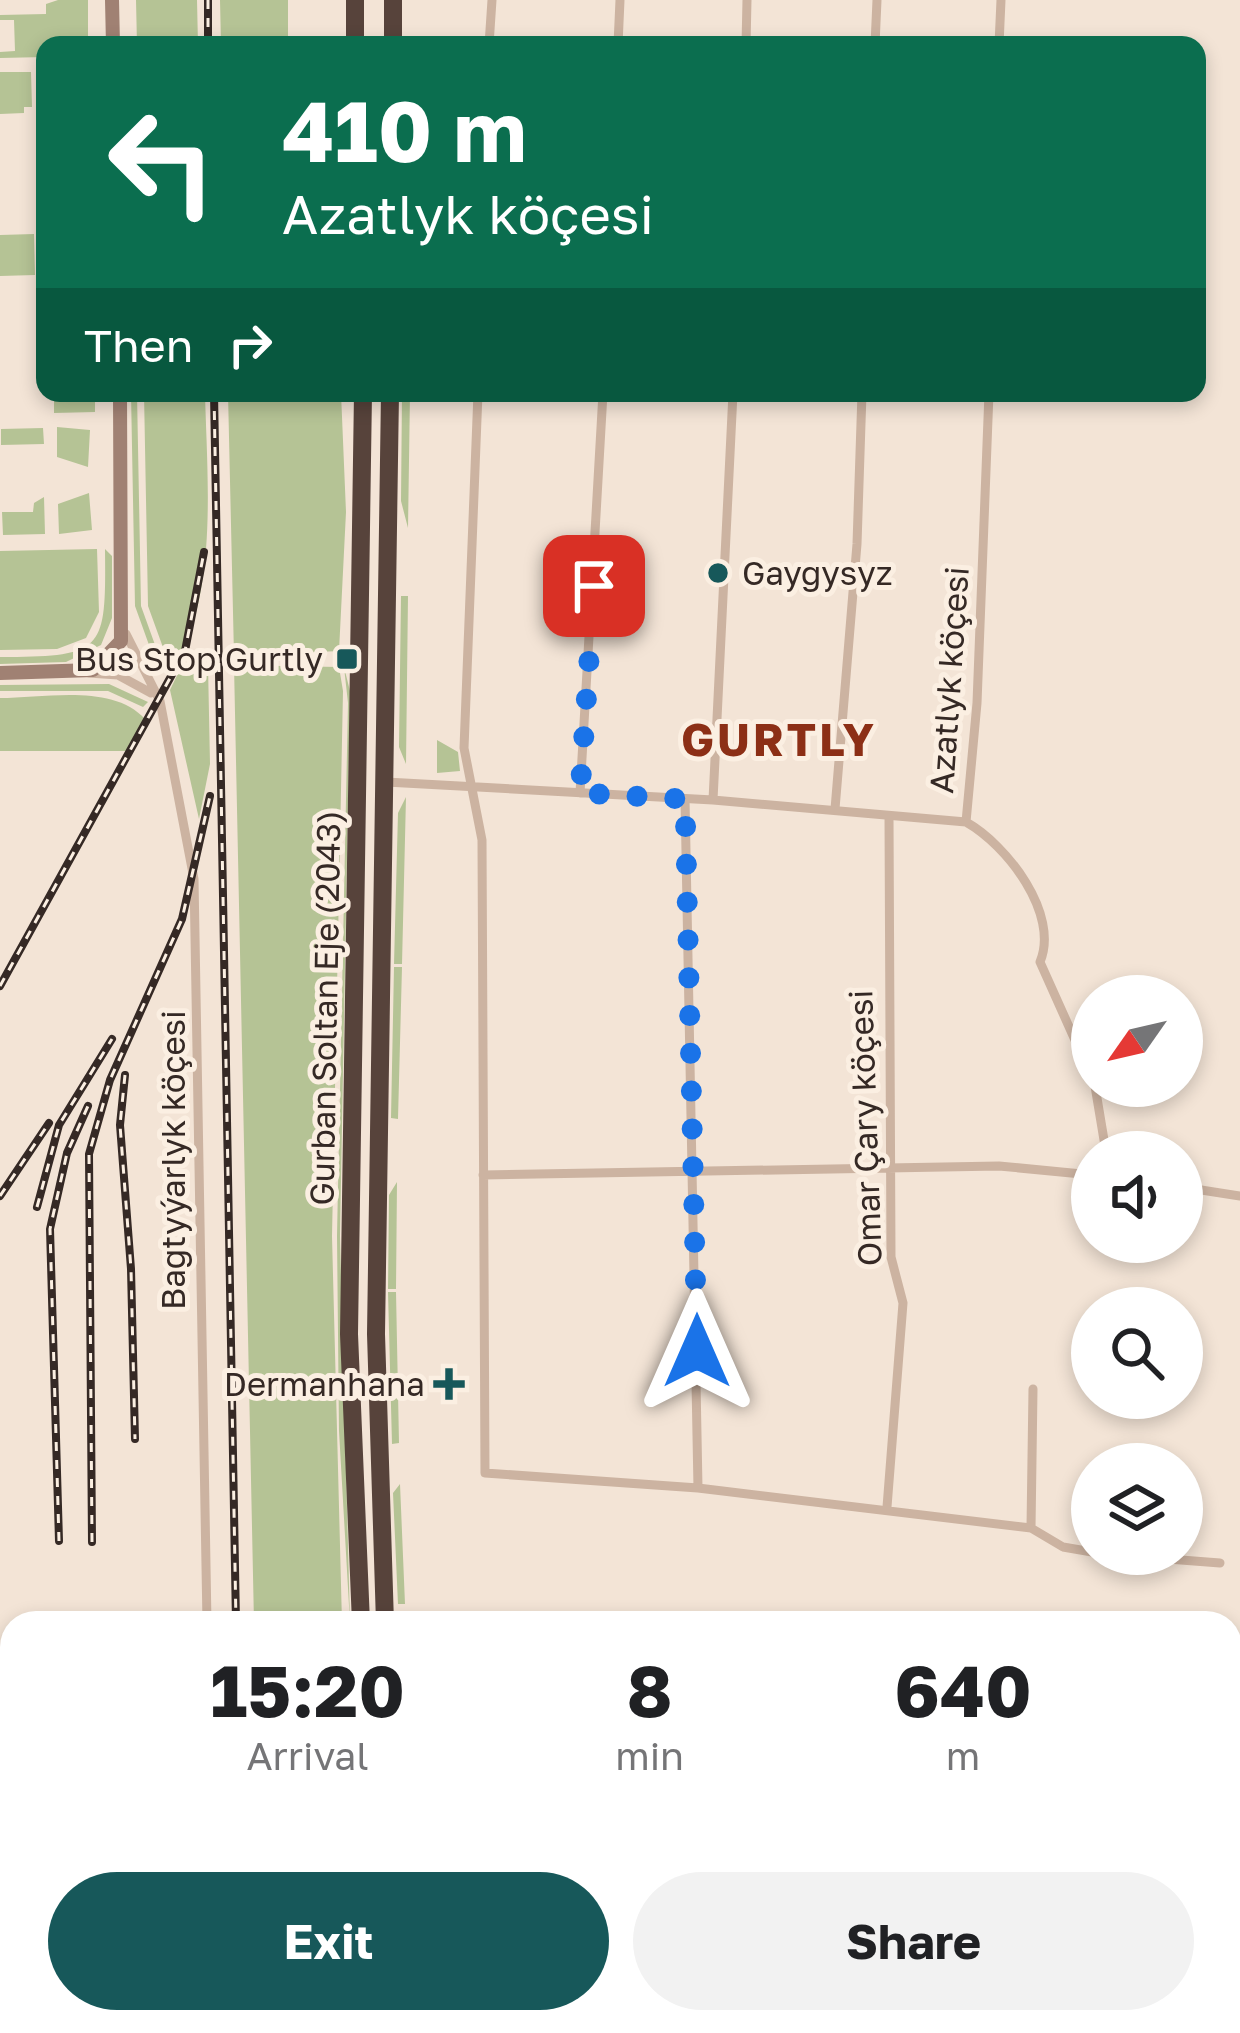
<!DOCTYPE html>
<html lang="en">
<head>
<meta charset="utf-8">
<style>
  body { margin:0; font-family:"Golos Text",sans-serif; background:#f2f2f2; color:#202124; height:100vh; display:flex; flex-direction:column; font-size:45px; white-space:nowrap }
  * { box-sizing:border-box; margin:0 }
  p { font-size:39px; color:#757577 }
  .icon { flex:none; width:66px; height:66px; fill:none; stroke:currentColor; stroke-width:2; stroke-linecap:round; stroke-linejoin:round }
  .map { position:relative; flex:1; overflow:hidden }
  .panel { position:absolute; left:0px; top:1611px; width:1242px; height:423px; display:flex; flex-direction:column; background:#fff; border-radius:36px 36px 0 0; box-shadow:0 6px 18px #0003 }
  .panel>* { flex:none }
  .banner { position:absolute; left:36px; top:36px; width:1170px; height:366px; border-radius:24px; box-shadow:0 6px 18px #0003; background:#0b6e4f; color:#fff; overflow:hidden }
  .needle { width:78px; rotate:236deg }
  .controls { position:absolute; left:1071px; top:975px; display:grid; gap:24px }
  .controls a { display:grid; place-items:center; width:132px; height:132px; border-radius:50%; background:#fff; box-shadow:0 6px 18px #0003; font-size:60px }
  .pin { position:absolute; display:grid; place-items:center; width:102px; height:102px; color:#fff; margin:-51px; border-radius:24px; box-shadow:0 6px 18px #0006 }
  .me { position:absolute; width:132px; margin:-66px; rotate:0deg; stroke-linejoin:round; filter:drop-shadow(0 0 9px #0008) }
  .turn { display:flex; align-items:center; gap:42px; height:252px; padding:0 48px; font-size:54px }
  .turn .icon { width:156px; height:156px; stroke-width:2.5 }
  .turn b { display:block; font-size:84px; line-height:102px }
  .then { display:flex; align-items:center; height:114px; padding:0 48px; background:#0003; gap:24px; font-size:45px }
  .eta { display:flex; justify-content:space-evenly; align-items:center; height:204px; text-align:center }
  .eta b { font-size:72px; font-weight:700; line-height:84px }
  .primary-button { display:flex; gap:24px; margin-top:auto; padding:24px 48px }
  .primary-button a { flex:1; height:138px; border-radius:72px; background:#17585a; color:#fff; font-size:48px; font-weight:700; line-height:138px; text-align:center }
  .primary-button a+a { background:#f2f2f2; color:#202124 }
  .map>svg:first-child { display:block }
  .green { fill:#b5c395 }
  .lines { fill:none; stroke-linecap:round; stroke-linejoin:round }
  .street { stroke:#ccb3a1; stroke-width:9 }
  .secondary { stroke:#a08173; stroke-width:14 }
  .highway { stroke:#57433b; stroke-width:18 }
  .rail-casing { stroke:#352925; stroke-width:8 }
  .rail { stroke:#fbefe2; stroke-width:3; stroke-dasharray:9; stroke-linecap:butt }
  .route { stroke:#1a73e8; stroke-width:21; stroke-dasharray:0 37.8 }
  .poi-dot { fill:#17585a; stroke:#fbefe2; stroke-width:4.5 }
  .labels { text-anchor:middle; stroke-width:10; stroke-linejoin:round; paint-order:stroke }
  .poi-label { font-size:33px; fill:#352925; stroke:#fbefe2; text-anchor:end }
  .street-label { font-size:33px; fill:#352925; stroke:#fbefe2 }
  .district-label { font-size:45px; font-weight:bold; letter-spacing:3px; fill:#8c2f16; stroke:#fbefe2 }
</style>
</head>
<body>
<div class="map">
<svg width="1240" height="2033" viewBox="0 0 1240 2033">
  <rect width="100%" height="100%" fill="#f3e4d6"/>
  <path class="green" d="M58 0H88V45H45V57L0 58V52L15 51 14 20H0V15L46 14V4Z
    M136 0H197L198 45H137Z
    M220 0H288V45H221Z
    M0 72H31L32 107H24V113L0 114Z
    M34 234 35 275 0 276V235Z
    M54 393H95V412L54 413Z
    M131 393H137L141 606 163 667 158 670 135 606Z
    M144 393H205C207 477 218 586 177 663L169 664 148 606Z
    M228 393H341L346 512 339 651 234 656Z
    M402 393H410L408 528 401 501Z
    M57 427 90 430 88 467 57 457Z
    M43 428 44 444 1 445V429Z
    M89 493 92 530 59 534 58 504Z
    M44 497 45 534 3 535 2 512H33L34 503Z
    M97 549 99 612 86 638 57 649 0 650V551Z
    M105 549 112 556V618L101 645 66 662 0 664V657C105 657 106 651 105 549Z
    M401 596H408L406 764 399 747Z
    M182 665H208L210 764 199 819 170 690Z
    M234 665 339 667 343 691 332 1236 342 1623H254Z
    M344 667 350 691 340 1236 350 1623 339 1431 337 1236 348 703Z
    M109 684 148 702 143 707 108 691H0V685Z
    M0 698C44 698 113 683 145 719L127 751H0Z
    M437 740 458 752 460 771 437 773Z
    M406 797 402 964H394L398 813Z
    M394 967H402L398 1119 391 1118Z
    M397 1182 396 1289H388L389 1195Z
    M388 1292H396L399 1443 392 1444Z
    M400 1484 405 1604H398L393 1493Z
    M266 2022H358V2033H266Z"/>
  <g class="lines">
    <path class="street" d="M489 45 492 0
      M618 45 620 0
      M746 45 747 0
      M875 45 877 0
      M999 45 1001 0
      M478 393 464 748 482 840 485 1473 698 1488 685 799
      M126 634 160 701 194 879 207 1623
      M89 673 118 675 151 693
      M386 782 713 800 966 822 977 703 989 393
      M580 793 603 393
      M713 800 733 393
      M835 809 857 544 862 393
      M966 822C1007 845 1060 914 1040 962L1092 1078
      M1095 1086 1106 1152
      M483 1175 999 1166 1092 1175
      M1182 1187 1240 1196
      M698 1488 1031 1528 1033 1389
      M887 1507 903 1303 891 1257 889 817
      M1031 1528 1063 1547 1092 1552
      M1103 1554 1220 1563
      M0 2022H12"/>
    <path class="secondary" d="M112 0 113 45
      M0 673 93 670 121 641 120 393"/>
    <path class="highway" d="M355 45V0
      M393 45V0
      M361 1623 349 1334 363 393
      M385 1623 376 1334 390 393
      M375 2022V2033
      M401 2022 402 2033"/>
    <defs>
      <path id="rail" d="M208 0V45
        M214 393 236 1623
        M0 986 185 651 204 552
        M125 1075 120 1125 131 1269 135 1439
        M0 1196 49 1123
        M37 1207 59 1125 112 1039
        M59 1541 50 1229 67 1153 88 1106
        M92 1542 89 1154 110 1080 182 919 210 796
        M244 2022V2033
        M124 2033 133 2022
        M203 2033 206 2022"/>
    </defs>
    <use href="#rail" class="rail-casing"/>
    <use href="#rail" class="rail"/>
  </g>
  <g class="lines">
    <path class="route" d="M594 586 580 793 685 799 697 1351"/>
  </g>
  <g class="poi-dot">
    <circle cx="718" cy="573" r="12"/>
    <rect x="335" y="647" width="24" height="24" rx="6"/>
    <path d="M443 1366h12v12h12v12h-12v12h-12v-12h-12v-12h12z"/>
  </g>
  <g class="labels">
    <g class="poi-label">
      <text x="742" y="585" text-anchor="start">Gaygysyz</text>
      <text x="323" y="671">Bus Stop Gurtly</text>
      <text x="425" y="1396">Dermanhana</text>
    </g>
    <g class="street-label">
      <text transform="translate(949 680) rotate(-86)" y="12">Azatlyk köçesi</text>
      <text transform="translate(325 1008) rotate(-89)" y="12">Gurban Soltan Eje (2043)</text>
      <text transform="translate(865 1128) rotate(-92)" y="12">Omar Çary köçesi</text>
      <text transform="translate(173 1160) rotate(-90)" y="12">Bagtyýarlyk köçesi</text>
    </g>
    <g class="district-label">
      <text x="779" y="756">GURTLY</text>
    </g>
  </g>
</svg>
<div class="controls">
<a><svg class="needle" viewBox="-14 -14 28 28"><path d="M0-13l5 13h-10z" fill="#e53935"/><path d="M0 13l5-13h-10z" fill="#757577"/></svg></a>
<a><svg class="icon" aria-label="sound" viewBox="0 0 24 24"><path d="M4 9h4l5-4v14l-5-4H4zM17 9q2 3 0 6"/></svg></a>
<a><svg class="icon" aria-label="search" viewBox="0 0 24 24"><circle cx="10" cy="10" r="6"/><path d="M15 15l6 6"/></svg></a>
<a><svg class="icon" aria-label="layers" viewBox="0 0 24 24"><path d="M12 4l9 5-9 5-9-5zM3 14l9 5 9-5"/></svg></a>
</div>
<div class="pin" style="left:594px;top:586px;background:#d93025"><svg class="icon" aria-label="arrive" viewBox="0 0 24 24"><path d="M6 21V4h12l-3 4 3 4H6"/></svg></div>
<svg class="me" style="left:697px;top:1351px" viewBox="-20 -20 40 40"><path d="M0-17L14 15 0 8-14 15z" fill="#1a73e8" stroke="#fff" stroke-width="4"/></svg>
<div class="banner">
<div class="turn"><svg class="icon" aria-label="left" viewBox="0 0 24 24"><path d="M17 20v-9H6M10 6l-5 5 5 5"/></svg><div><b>410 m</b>Azatlyk köçesi</div></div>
<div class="then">Then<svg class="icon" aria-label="right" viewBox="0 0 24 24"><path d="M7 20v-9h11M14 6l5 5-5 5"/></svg></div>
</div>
<section class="panel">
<div class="eta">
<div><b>15:20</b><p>Arrival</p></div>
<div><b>8</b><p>min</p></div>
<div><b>640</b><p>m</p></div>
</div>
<div class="primary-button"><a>Exit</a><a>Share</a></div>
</section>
</div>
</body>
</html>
